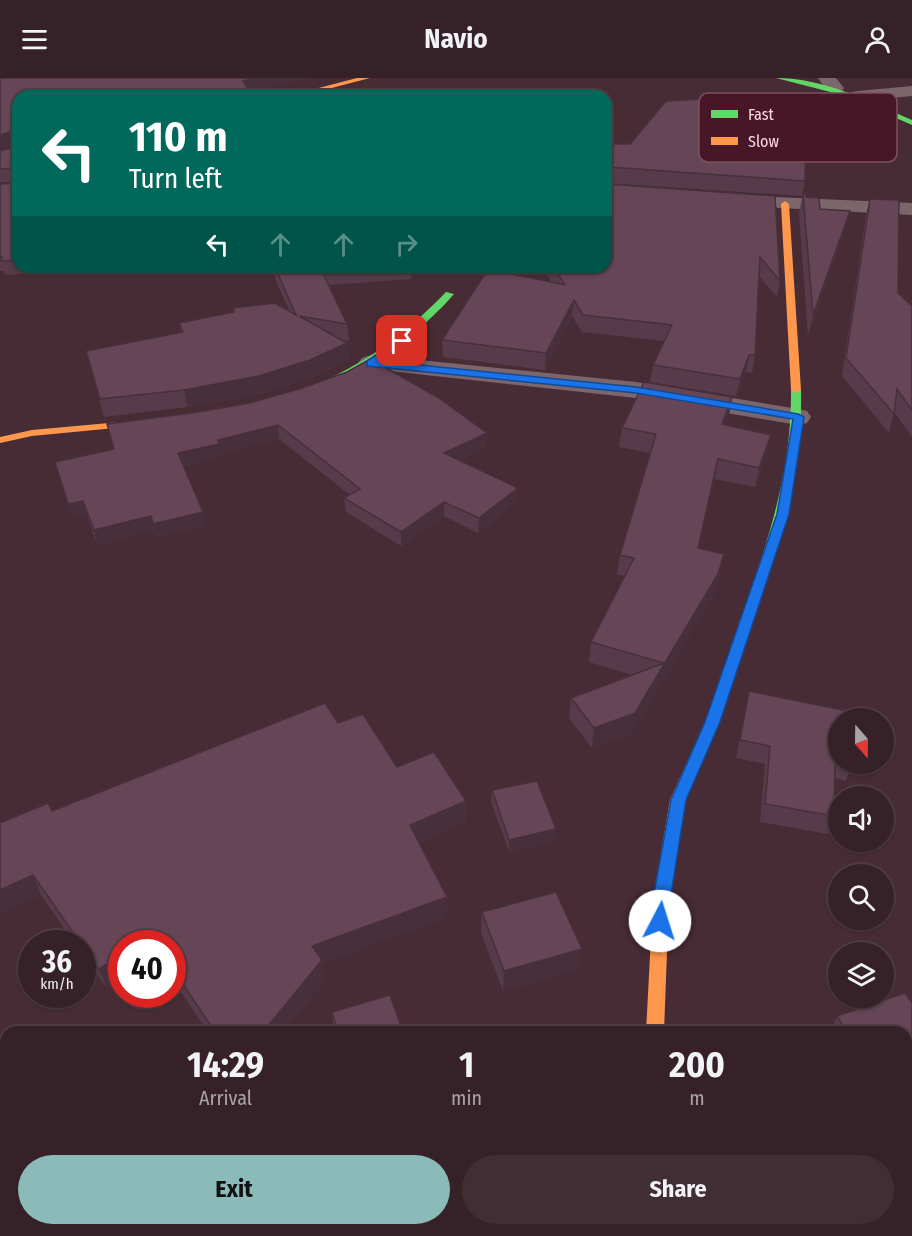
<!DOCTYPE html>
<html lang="en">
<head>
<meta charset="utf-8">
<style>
  body { margin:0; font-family:"Fira Sans Condensed",sans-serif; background:#412e34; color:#f1f3f6; height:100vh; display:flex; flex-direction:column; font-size:22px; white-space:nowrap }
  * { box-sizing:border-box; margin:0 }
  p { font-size:20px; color:#aaa3a8 }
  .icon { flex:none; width:33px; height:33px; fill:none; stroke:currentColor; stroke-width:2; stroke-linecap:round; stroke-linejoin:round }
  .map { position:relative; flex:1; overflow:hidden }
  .details { position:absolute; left:0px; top:948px; width:912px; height:210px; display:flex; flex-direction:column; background:#362128; border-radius:18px 18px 0 0; box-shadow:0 2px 4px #0004,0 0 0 2px #503e45 }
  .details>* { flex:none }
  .hud { position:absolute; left:12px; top:12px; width:600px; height:183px; border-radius:18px; box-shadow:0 2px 4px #0004,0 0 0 2px #503e45; background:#00695c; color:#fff; overflow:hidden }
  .needle { width:39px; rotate:160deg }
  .buttons { position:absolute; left:828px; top:630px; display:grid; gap:12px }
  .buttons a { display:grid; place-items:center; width:66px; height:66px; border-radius:50%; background:#362128; box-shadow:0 2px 4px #0004,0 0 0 2px #503e45; font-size:30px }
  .speed { position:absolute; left:18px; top:852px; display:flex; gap:12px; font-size:30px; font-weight:700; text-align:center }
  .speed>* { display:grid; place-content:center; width:78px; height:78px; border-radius:50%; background:#362128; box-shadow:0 2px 4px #0004,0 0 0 2px #503e45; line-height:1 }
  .speed small { font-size:15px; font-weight:400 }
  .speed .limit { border:9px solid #d22; background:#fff; color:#111 }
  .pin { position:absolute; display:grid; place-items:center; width:51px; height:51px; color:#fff; margin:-26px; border-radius:12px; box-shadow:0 3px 9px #0006 }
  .me { position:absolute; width:66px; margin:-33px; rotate:5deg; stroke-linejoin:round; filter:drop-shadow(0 0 4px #0008) }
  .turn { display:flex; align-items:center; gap:21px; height:126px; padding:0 18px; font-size:27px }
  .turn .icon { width:78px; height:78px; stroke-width:2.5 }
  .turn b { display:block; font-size:42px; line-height:51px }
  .lanes { display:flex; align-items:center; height:57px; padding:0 18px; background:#0003; justify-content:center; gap:30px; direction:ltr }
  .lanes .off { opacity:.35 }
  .eta { display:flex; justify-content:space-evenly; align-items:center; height:102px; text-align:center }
  .eta b { font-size:36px; font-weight:700; line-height:42px }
  .button { display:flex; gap:12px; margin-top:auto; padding:12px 18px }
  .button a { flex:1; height:69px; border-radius:36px; background:#8bbbb9; color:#111; font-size:24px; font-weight:700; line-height:69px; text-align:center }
  .button a+a { background:#412e34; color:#f1f3f6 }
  header { display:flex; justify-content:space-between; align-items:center; height:78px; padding:0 18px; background:#362128; font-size:27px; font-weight:700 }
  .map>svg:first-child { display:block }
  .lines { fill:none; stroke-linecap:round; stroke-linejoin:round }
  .street { fill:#7c666c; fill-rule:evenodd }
  .fast { fill:#63d668; fill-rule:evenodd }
  .slow { fill:#ff974d; fill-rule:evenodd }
  .wall { fill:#573b4a }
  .shaded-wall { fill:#47303c }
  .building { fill:#654556; stroke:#47303c; stroke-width:1.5 }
  .route { fill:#1a73e8; stroke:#114b97; stroke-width:1.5 }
  .key { fill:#471627; stroke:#7d505f; stroke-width:1.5 }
  .key-label { font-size:16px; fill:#fad8e1 }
</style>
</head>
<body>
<header><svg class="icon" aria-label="menu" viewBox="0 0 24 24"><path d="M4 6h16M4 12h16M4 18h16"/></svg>Navio<svg class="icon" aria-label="person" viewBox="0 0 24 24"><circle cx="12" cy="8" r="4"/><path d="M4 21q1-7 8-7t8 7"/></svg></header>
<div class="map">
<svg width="912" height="1158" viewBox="0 0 912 1158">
  <rect width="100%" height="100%" fill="#482c35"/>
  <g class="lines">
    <path class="street" d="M818 0H836L844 10 841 14C829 17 825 10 818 0Z
      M912 8V18L858 23 852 22 849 18 852 14 858 13Z
      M752 118 912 125V137L745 128 742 124 745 120Z
      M371 277 636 304 798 331 807 333 811 339 807 345 798 347 636 320 362 290 358 285 362 280Z
      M0 1049H6V1095H0Z
      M187 1152H235L234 1158H186Z
      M657 1152H705L706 1158H658Z"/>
    <path class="fast" d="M776 0C824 0 869 23 912 42V47L846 18Z
      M446 214 454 216C436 238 359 309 330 304V300C375 279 411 250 446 214Z
      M796 309 801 312C803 397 779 469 752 548L745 553 738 548C766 469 792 397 791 312Z"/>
    <path class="slow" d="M357 0H370L301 18H288Z
      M785 123 789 126 801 312 796 315 791 312 781 126Z
      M153 341 158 344 157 346 32 358 0 365V359L32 352Z
      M745 543 752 548 719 644 686 722 669 821 664 954H646L653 821 670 722 705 644 738 548Z"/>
  </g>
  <path class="wall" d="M18 18V189H66L65 193 5 197 4 193H0V106L16 105V104H0V73L17 68Z
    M606 66 805 103 802 118 607 105V106L775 118 780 203 777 219 759 198 755 277 752 295 746 294 736 318 650 304 653 287 664 263 582 254 572 238 545 292 443 279 442 262 552 205 542 189H606Z
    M803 116 845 152 808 258 799 135Z
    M870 121 898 215 912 228V359L894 334 889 355 842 298 866 137Z
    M273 189H412L411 201 329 207 347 246 349 263 342 262 347 265 349 282 312 299 261 316 187 329 104 339 86 273 181 254 179 245 234 234 233 230 289 232 276 204Z
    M198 334 487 355 486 369 459 382 517 424 478 455 444 438 401 468 346 434 344 420 350 417 279 361 221 376V379L184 388 205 448 156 460 154 452 97 467 87 437 72 440 55 384 113 371 107 346Z
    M729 338 725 347 771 357 766 376 755 409 714 401 699 470 720 496 714 516 632 655 592 670 569 640 571 620 632 597 589 584 591 564 625 498 617 497 620 477 650 375 619 369 622 350Z
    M749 613 838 640V686H852L846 703 835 700 834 738 828 756 760 744 765 686 736 680 745 631Z
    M338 645 397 689 466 723V744L419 764 447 819V839L323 885 325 902 283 954H208L172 901V866H122V901L107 910 82 876V866H75L41 817 0 836V745L52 733Z
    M492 712 555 763 509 773 491 724Z
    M482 834 579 892 503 913 481 855Z
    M332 934 403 954H334Z
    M837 938 906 954H830Z"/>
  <path class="shaded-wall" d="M255 0H310L244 15 243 3Z
    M16 52 18 66 0 71V57Z
    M850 133 845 152 808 258 813 237Z
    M574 222 572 238 545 292 546 275Z
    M347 265 349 282 312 299 261 316 187 329 184 312Z
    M749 277 746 294 736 318 740 301Z
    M732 319 729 338 718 366 722 346Z
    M278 347 279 361 221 376V379L181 389 178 375 218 362Z
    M487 355 486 369 444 389V375Z
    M771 357 766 376 755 409 759 390Z
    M718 381 714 401 694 490 698 470Z
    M518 410 517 424 478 455 479 440Z
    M83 423 87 437 72 440 68 426Z
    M444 424V438L401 468V454Z
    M203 434 205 448 156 460 153 446Z
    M151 438 154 452 97 467 94 452Z
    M724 476 720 496 714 516 632 655 592 670 594 650 635 635Z
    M466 723V744L411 767 410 747Z
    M556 751 555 763 509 773V762Z
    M33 797 41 817 0 836V812Z
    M447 819V839L323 885 325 902 283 954H263L312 868Z
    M151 858 153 866H139Z
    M582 871 579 892 503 913 504 893Z
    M122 877V901L107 910 99 891Z
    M912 1019V1034L906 1036V1021Z
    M121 1152H131L130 1158H120Z"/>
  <path class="building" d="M0 0H255L243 3 252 18H18V182L1 183 2 179H0V106L16 105V90L0 91V73L17 68 16 52 0 57Z
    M775 17 794 57 806 58 805 103 608 89 606 91V66H630L666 23Z
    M606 98 607 106 775 118 780 203 760 179 755 277H749L740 301 653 287 672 247 583 237 574 222 546 275 442 262 488 191 565 207 553 189H606Z
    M803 116H806V119L819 120 820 131 850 133 813 237Z
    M870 121 899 122 898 215 912 228V332L897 311 894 336 846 280Z
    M275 189H352L321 191 347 246 299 238 347 265 310 282 259 298 184 312 100 321 86 273 183 254 179 245 234 234 233 230 275 225 296 237Z
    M370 281 439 320 487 355 444 375 518 410 479 440 444 424 401 454 344 420 360 411 278 347 218 362 219 366 178 375 203 434 153 446 151 438 94 452 83 423 68 426 55 384 114 371 107 346 198 334 249 325 299 311 347 294Z
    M644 304 732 319 722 346 771 357 759 390 718 381 698 470 724 476 718 496 635 635 594 650 571 620 664 585 591 564 634 480 620 477 656 356 622 350Z
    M749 613 857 635V640H838V682L835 681 834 738 765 726 770 668 740 662Z
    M325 625 338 645 363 636 397 689 434 674 466 723 410 747 447 819 312 868 322 882 263 954H215L172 890V866H156L151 858 139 866H122V877L99 891 82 867V866H81L33 797 0 812V745L48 725 52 733Z
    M537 703 556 751 509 762 492 712Z
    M556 814 582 871 504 893 482 834Z
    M905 915 912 925V1019L906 1021V954H847L837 938Z
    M390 917 403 954H338L332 934Z
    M6 1116V1152H121L120 1158H0V1117Z
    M234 1152H416L417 1158H234Z"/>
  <path class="route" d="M402 260 405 261V265L380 283 636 309 798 336 804 339 789 436 720 644 686 722 666 848 660 850 654 848 652 843 653 821 671 722 705 644 777 436 793 341 636 315 367 288V283Z"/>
  <rect x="699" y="15" width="198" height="69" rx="9" class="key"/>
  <rect x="711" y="32" width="27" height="8" fill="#63d668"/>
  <rect x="711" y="59" width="27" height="8" fill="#ff974d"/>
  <g class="key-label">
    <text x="748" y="42">Fast</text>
    <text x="748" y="69">Slow</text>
  </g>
</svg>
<div class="buttons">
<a><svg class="needle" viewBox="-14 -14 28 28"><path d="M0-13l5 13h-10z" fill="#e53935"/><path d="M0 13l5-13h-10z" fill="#aaa3a8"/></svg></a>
<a><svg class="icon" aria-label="sound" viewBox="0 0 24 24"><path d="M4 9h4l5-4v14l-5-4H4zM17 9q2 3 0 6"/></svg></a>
<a><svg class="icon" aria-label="search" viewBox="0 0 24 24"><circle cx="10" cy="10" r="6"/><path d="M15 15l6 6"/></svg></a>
<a><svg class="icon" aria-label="layers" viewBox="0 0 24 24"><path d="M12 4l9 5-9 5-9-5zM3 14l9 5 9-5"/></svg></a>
</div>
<div class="speed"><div>36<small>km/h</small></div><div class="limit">40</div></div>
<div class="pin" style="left:402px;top:263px;background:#d93025"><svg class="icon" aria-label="arrive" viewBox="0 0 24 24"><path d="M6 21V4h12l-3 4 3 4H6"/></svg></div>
<svg class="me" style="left:660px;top:843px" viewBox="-20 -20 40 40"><circle r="19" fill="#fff"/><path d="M0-13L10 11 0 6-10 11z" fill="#1a73e8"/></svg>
<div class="hud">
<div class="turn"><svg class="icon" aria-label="left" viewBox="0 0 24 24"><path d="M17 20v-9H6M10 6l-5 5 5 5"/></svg><div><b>110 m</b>Turn left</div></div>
<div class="lanes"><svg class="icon" aria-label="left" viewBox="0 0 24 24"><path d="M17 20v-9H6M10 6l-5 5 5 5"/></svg><svg class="icon off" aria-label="ahead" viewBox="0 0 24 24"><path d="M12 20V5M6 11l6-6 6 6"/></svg><svg class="icon off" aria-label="ahead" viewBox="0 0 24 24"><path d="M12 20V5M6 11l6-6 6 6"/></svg><svg class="icon off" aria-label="right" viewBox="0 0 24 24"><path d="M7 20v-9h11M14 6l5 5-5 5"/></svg></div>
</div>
<section class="details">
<div class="eta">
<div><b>14:29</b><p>Arrival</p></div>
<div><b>1</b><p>min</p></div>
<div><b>200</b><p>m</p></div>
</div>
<div class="button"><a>Exit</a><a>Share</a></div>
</section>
</div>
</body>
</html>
